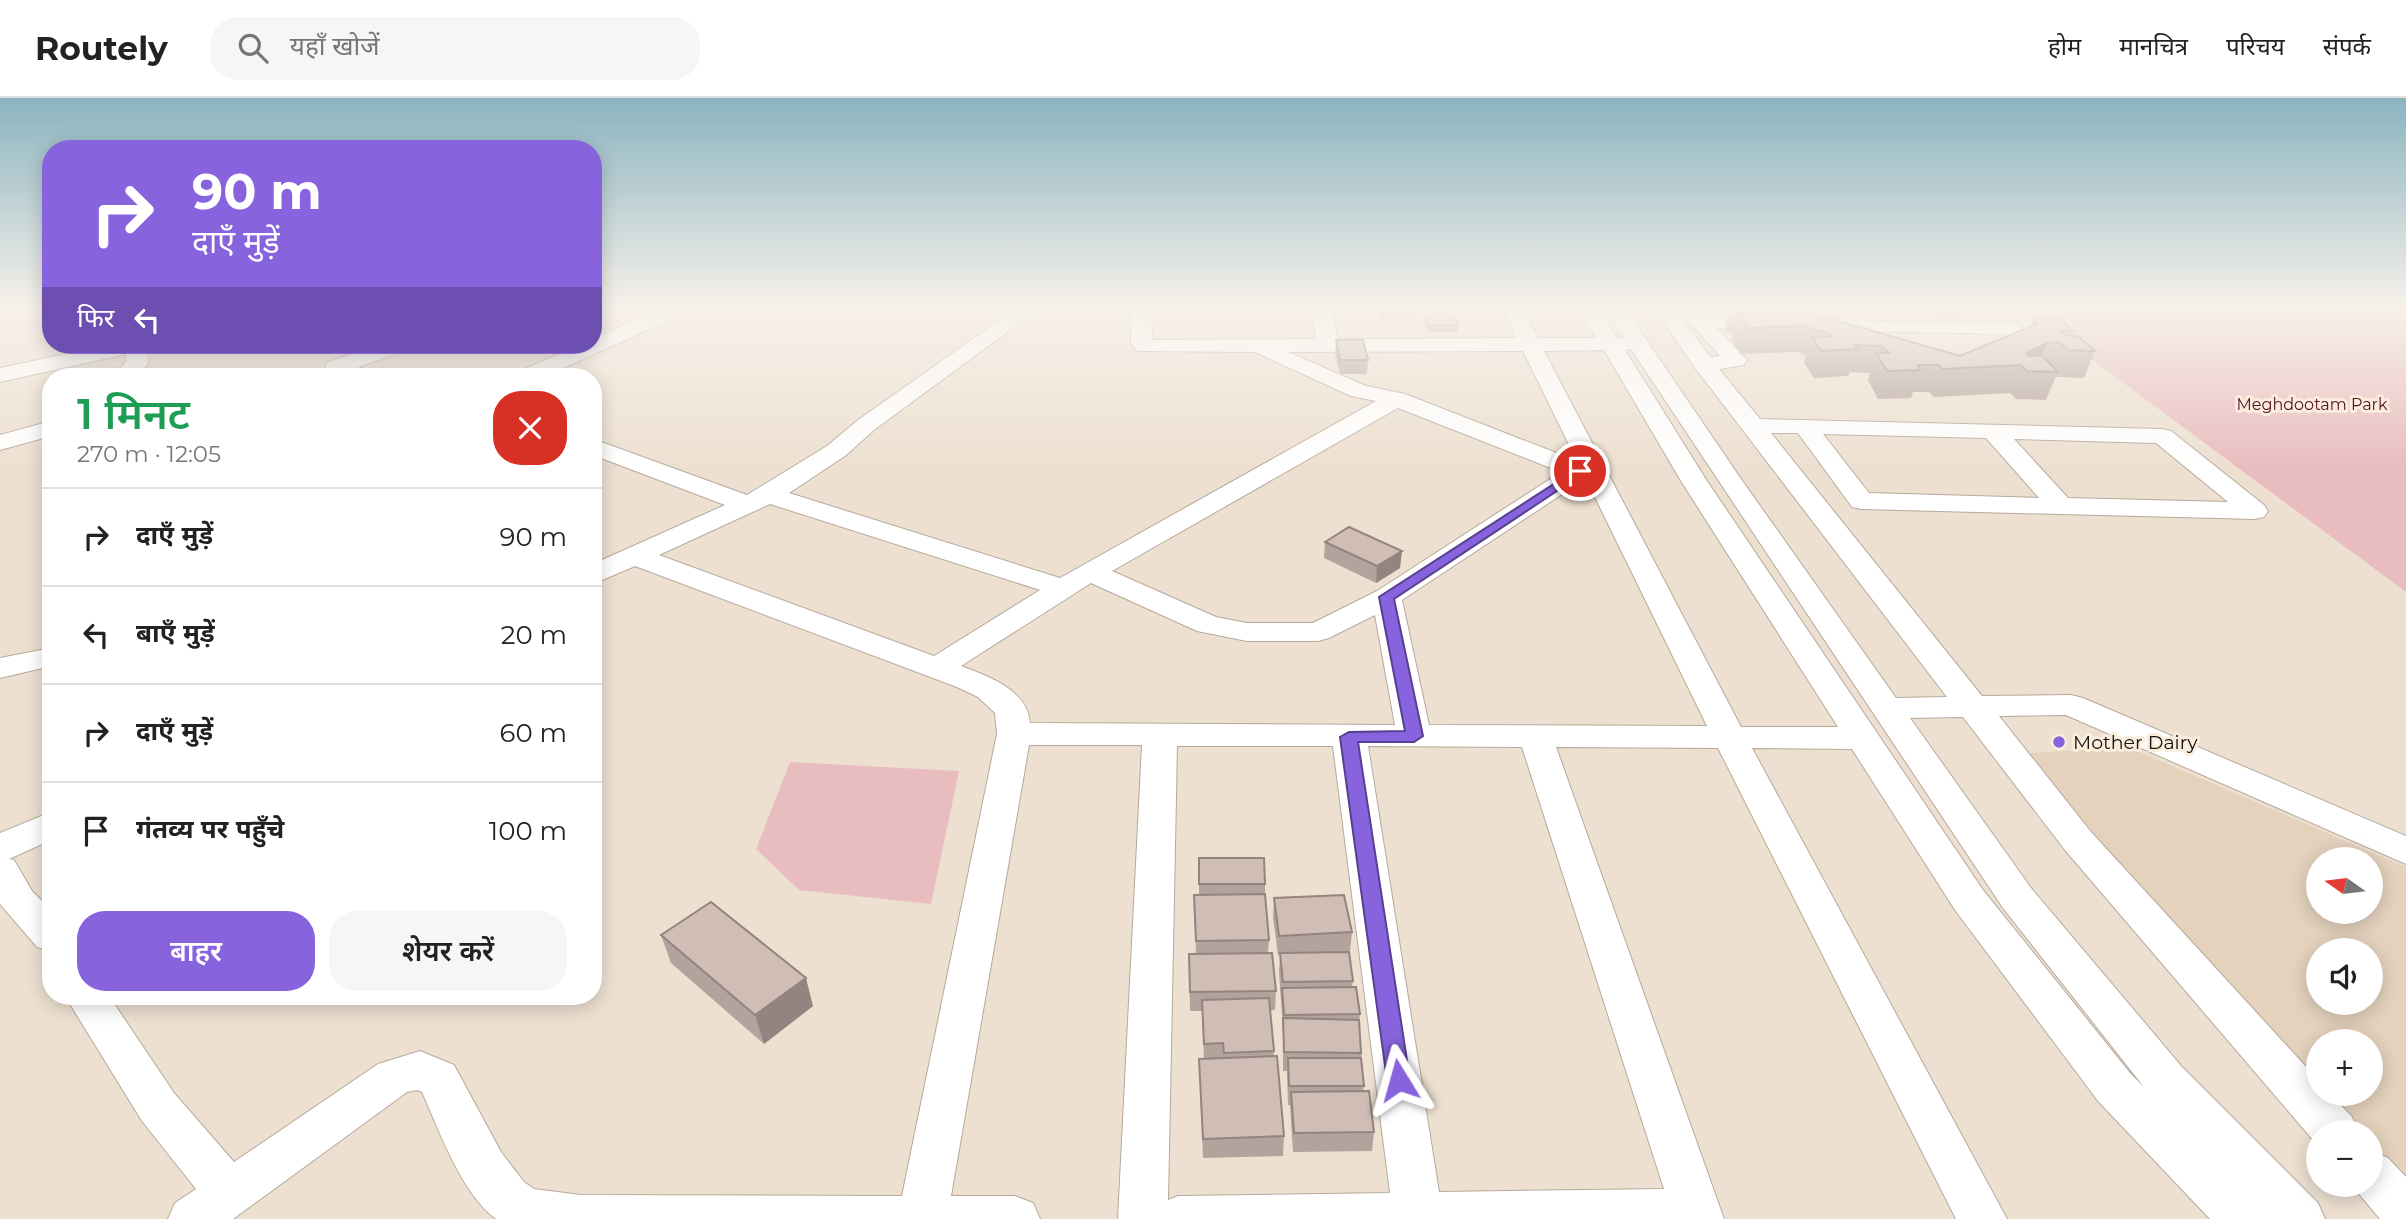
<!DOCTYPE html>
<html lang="hi">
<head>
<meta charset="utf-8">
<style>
  body { margin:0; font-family:Montserrat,"Noto Sans Devanagari",sans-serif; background:#f6f6f6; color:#222; height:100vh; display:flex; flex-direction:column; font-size:26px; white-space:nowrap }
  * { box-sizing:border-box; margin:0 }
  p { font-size:23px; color:#767676 }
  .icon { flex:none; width:38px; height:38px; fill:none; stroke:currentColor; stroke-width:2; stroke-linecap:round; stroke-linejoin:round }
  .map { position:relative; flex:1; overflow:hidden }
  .side { position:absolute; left:42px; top:270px; width:560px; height:637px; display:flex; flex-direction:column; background:#fff; border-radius:28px; box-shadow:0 4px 18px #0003 }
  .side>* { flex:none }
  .hud { position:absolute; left:42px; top:42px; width:560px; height:214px; border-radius:28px; box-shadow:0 4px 18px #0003; background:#8863de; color:#fff; overflow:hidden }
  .needle { width:46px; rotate:284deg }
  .fabs { position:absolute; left:2306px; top:749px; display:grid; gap:14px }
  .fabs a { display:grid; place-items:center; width:77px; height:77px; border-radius:50%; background:#fff; box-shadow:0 4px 18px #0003; font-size:35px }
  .pin { position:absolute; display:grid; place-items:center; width:60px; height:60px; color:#fff; margin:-30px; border:4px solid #fff; border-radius:50%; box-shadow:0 2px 7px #0007 }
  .me { position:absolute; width:77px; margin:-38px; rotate:352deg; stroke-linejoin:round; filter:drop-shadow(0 0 5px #0008) }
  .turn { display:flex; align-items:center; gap:24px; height:147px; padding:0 35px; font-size:32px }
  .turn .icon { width:91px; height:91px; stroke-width:2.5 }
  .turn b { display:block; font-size:49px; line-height:60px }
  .then { display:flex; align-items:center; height:66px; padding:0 35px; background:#0003; gap:14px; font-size:26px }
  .round { display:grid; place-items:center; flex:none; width:74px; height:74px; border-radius:28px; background:#f6f6f6 }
  .headline { display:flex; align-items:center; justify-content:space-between; height:119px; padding:0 35px }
  h1 { font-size:42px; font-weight:600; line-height:52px; color:#1e9e55 }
  .action { display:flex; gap:14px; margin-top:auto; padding:14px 35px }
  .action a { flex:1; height:80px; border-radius:28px; background:#8863de; color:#fff; font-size:28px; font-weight:600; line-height:80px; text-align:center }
  .action a+a { background:#f6f6f6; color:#222 }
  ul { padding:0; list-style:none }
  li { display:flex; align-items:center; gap:21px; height:98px; padding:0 35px; border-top:2px solid #e0e0e0 }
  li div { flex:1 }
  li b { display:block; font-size:26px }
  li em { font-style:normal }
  header { display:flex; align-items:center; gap:42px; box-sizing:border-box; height:98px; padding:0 35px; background:#fff; border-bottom:2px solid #e0e0e0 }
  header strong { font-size:33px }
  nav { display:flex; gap:38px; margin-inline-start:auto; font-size:24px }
  .search { width:490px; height:63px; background:#f6f6f6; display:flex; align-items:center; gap:18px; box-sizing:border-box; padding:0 24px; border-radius:28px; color:#767676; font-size:26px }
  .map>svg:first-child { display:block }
  .built { fill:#e4d2bd; fill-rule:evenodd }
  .green { fill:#e9bdbf }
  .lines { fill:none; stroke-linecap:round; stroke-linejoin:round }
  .minor-casing { stroke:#b6a99b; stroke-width:2 }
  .minor { fill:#fff; fill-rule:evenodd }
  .wall { fill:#b3a39c }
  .shaded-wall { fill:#92847f }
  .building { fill:#d0bdb5; stroke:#92847f; stroke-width:2 }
  .route { fill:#8863de; stroke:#584090; stroke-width:2 }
  .poi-dot { fill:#8863de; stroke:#faedde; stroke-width:2.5 }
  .labels { text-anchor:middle; stroke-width:6; stroke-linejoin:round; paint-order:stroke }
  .far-park-label { font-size:16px; fill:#58121e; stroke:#faedde }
  .poi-label { font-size:19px; fill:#16120d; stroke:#faedde; text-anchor:start }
</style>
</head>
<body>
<header>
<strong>Routely</strong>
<div class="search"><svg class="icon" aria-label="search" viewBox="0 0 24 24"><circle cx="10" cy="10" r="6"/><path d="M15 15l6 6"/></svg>यहाँ खोजें</div>
<nav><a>होम</a><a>मानचित्र</a><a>परिचय</a><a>संपर्क</a></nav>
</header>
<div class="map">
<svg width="2406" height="1121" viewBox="0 0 2406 1121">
  <rect width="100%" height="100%" fill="#ede0d1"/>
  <path class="built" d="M2128 649 2406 769V1093L2371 1054V1034H2354L2319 996H2371V943H2319V995L2015 656ZM2319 761H2371V814H2319ZM2319 852H2371V905H2319Z"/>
  <path class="green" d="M2025 212H2406V494Z
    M790 664 959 673 931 806 799 792 756 751Z"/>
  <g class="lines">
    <defs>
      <path id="minor" d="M656 212H680L656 228 546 278H517L520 273 580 247H593V241Z
        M1014 212H1037L874 332 845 358 789 395 1060 480 1376 303 1351 298 1255 254 1138 253 1131 246V212H1151L1152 242 1316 241 1312 212H1332L1337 241 1517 240 1503 212H1523L1538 240H1596L1580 212H1600L1617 240H1624L1606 212H1626L1741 381 1896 600 1947 599 1693 267 1656 212H1676L1710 259 1720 258 1692 227 1689 223 1692 219 2020 226 2027 238C2018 254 1997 268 1977 264L1974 259 1977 254 2003 244 2006 236 1717 230 1747 262 1744 267 1719 271 1760 321 2162 331 2171 333 2264 407 2268 413 2264 419 2255 421 1861 411 1852 409 1798 335H1771L1982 598 2071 597 2083 600 2406 738V766L2066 617 1999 618 2091 734 2319 983V996H2330L2352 1019 2358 1034H2319V1049L2065 752 1963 619 1910 620 2031 790 2182 969 2318 1105 2325 1121H2210L2098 1003 1955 812 1852 651 1752 650 2007 1121H1956L1718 650 1556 649 1724 1121H1118L1142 647H1029L951 1098H1015L1033 1105 1040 1121H496C461 1095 440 1034 422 994L417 992 407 994 233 1121H168L175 1105 196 1091 142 1023 65 898H109L174 995 234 1064 378 966 420 953 454 967 501 1054 524 1084 534 1091 581 1097 902 1098 997 636 995 615 978 599 957 589 635 468 593 486V466L725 407 593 357V341L747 397 827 348 858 322ZM1631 251 2003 810 2144 989 2130 975 1983 792 1707 383 1625 252ZM1604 252 1681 383 1838 629H1741L1544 253ZM1523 253 1577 363 1405 296 1366 288 1288 254ZM1398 310 1561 374 1377 493 1313 525H1247L1216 519 1112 473ZM1823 336 1986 340 2039 400 1869 395ZM2014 341 2156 345 2228 404 2068 400ZM1582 383 1588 385 1707 628 1429 627 1402 502ZM770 406 1040 492 934 558 659 457ZM1091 485 1197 533 1247 543H1318L1329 540 1375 517 1395 627 1030 625C1028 592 988 578 961 568ZM1177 648H1333L1390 1095 1178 1098 1168 1102ZM1368 648 1522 649 1664 1091 1439 1094Z
        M108 247H147L148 266 136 278H112L126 264V256L0 284V270Z
        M380 247H411L408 252 358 269 372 273 375 278C360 278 335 283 325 269L328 264Z
        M51 323V338L0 352V337Z
        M51 550V568L0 580V560Z
        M51 714V742L9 761 14 762 32 793 51 812V853L37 849 0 806V735Z
        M2371 1053 2388 1060 2406 1079V1121H2380L2354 1090 2352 1087H2371Z"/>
    </defs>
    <use href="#minor" class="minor-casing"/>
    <use href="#minor" class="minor"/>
  </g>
  <path class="wall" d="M1377 212H1416L1415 221H1379Z
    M1706 212H1846V213H1803L1960 258 2031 229 2034 220 2073 233 2071 238 2095 253 2084 280 2057 279 2056 278 2046 302 2016 301 2010 295 1934 299 1929 294H1913L1911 300 1878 301 1868 282 1870 275 1850 274 1848 278 1814 280 1804 265 1806 257 1796 254 1740 256 1732 242 1733 236 1727 234 1725 225 1728 213Z
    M1852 212H1903L1902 214 1853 213Z
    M1927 212H1979L1972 216 1964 214 1962 217H1932Z
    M1424 217 1459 227 1458 234H1428L1423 224Z
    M1336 242 1368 262 1367 276H1340L1335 256Z
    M1325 444 1400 470 1376 485 1324 460Z
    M1199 760 1265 786V797L1269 842 1268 855 1276 893 1275 912H1270L1274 959 1284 1038 1283 1058 1203 1060 1199 961H1204L1202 913H1190L1189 856H1196L1194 797H1199Z
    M1274 800 1352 834 1350 853 1335 854 1353 883 1352 889 1360 916 1359 924 1364 988 1363 993 1374 1034 1372 1053 1293 1054 1290 1007H1288L1287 973H1283V931L1279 874 1280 857H1278L1273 819Z
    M661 837 813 908 764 946 671 865Z"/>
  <path class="shaded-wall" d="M2047 245 2036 271 2026 255Z
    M1402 453 1400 470 1376 485 1377 468Z
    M806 880 813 908 764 946 755 917Z"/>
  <path class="building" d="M1745 212H1801L1960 258 2037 226 2034 220 2060 221 2073 233H2060L2066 237 2078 238 2095 253 2068 252 2059 244 2047 245 2026 255 2028 258H2042L2058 274 2027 273 2021 267 1943 271 1938 267H1918L1920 272 1887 273 1876 255H1889L1882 248 1854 247 1857 251 1821 253 1812 239H1832L1828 235 1804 228 1747 230 1738 216H1756Z
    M1424 217H1454L1459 227H1428Z
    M1336 242H1363L1368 262H1340Z
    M1349 429 1402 453 1377 468 1325 444Z
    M1199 760H1264L1265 786H1199Z
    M1265 796 1269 842 1196 843 1194 797Z
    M1344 797 1352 834 1279 838 1274 800Z
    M711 804 806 880 755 917 661 837Z
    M1349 854 1353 883 1283 884 1280 855Z
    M1272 855 1276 893 1190 894 1189 856Z
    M1356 889 1360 916 1284 917 1282 890Z
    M1269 900 1274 953 1224 955 1223 945 1204 946 1202 902Z
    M1283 920 1359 922 1361 955 1284 954Z
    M1277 958 1284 1038 1203 1041 1199 961Z
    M1288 960H1361L1364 988H1289Z
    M1369 993 1374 1034 1294 1035 1291 994Z"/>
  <linearGradient id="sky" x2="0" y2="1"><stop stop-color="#8bb4c0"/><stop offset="0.57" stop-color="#f7f1ea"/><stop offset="1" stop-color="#f7f1ea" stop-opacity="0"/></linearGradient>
  <rect width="2406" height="369" fill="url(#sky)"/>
  <path class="route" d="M1580 369 1586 373 1584 375 1394 501 1423 638 1414 644H1358L1410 982 1407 989 1399 992 1391 989 1387 982 1340 639 1349 634 1405 633 1379 499Z"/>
  <circle class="poi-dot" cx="2059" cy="644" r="7"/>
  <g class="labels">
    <g class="far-park-label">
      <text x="2312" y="312">Meghdootam Park</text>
    </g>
    <g class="poi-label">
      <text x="2073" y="651">Mother Dairy</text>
    </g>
  </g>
</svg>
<div class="fabs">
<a><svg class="needle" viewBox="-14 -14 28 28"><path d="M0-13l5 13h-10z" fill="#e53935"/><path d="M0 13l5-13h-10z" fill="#767676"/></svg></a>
<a><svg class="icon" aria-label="sound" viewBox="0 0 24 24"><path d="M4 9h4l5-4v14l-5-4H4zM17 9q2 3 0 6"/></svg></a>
<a>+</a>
<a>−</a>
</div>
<div class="pin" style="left:1580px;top:373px;background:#d93025"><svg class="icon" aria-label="arrive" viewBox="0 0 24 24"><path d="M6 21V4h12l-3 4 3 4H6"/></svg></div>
<svg class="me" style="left:1399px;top:982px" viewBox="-20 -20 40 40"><path d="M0-17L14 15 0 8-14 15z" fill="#8863de" stroke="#fff" stroke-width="4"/></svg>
<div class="hud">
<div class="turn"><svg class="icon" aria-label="right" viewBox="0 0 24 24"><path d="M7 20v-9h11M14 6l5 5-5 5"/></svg><div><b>90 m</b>दाएँ मुड़ें</div></div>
<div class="then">फिर<svg class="icon" aria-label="left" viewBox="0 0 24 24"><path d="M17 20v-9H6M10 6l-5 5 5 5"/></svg></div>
</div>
<section class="side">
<div class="headline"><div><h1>1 मिनट</h1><p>270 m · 12:05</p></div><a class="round" style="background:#d93025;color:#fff"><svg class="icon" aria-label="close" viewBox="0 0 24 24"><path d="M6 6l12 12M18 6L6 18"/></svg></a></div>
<ul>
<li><svg class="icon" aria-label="right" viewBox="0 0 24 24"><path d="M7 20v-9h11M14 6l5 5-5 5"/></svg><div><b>दाएँ मुड़ें</b></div><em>90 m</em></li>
<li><svg class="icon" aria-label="left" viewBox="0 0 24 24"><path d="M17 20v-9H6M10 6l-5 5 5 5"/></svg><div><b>बाएँ मुड़ें</b></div><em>20 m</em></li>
<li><svg class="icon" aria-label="right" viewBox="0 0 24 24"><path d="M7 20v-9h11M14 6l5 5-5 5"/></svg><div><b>दाएँ मुड़ें</b></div><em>60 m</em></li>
<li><svg class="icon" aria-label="arrive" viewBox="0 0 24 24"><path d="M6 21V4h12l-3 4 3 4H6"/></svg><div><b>गंतव्य पर पहुँचे</b></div><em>100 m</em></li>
</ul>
<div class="action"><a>बाहर</a><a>शेयर करें</a></div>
</section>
</div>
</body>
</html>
